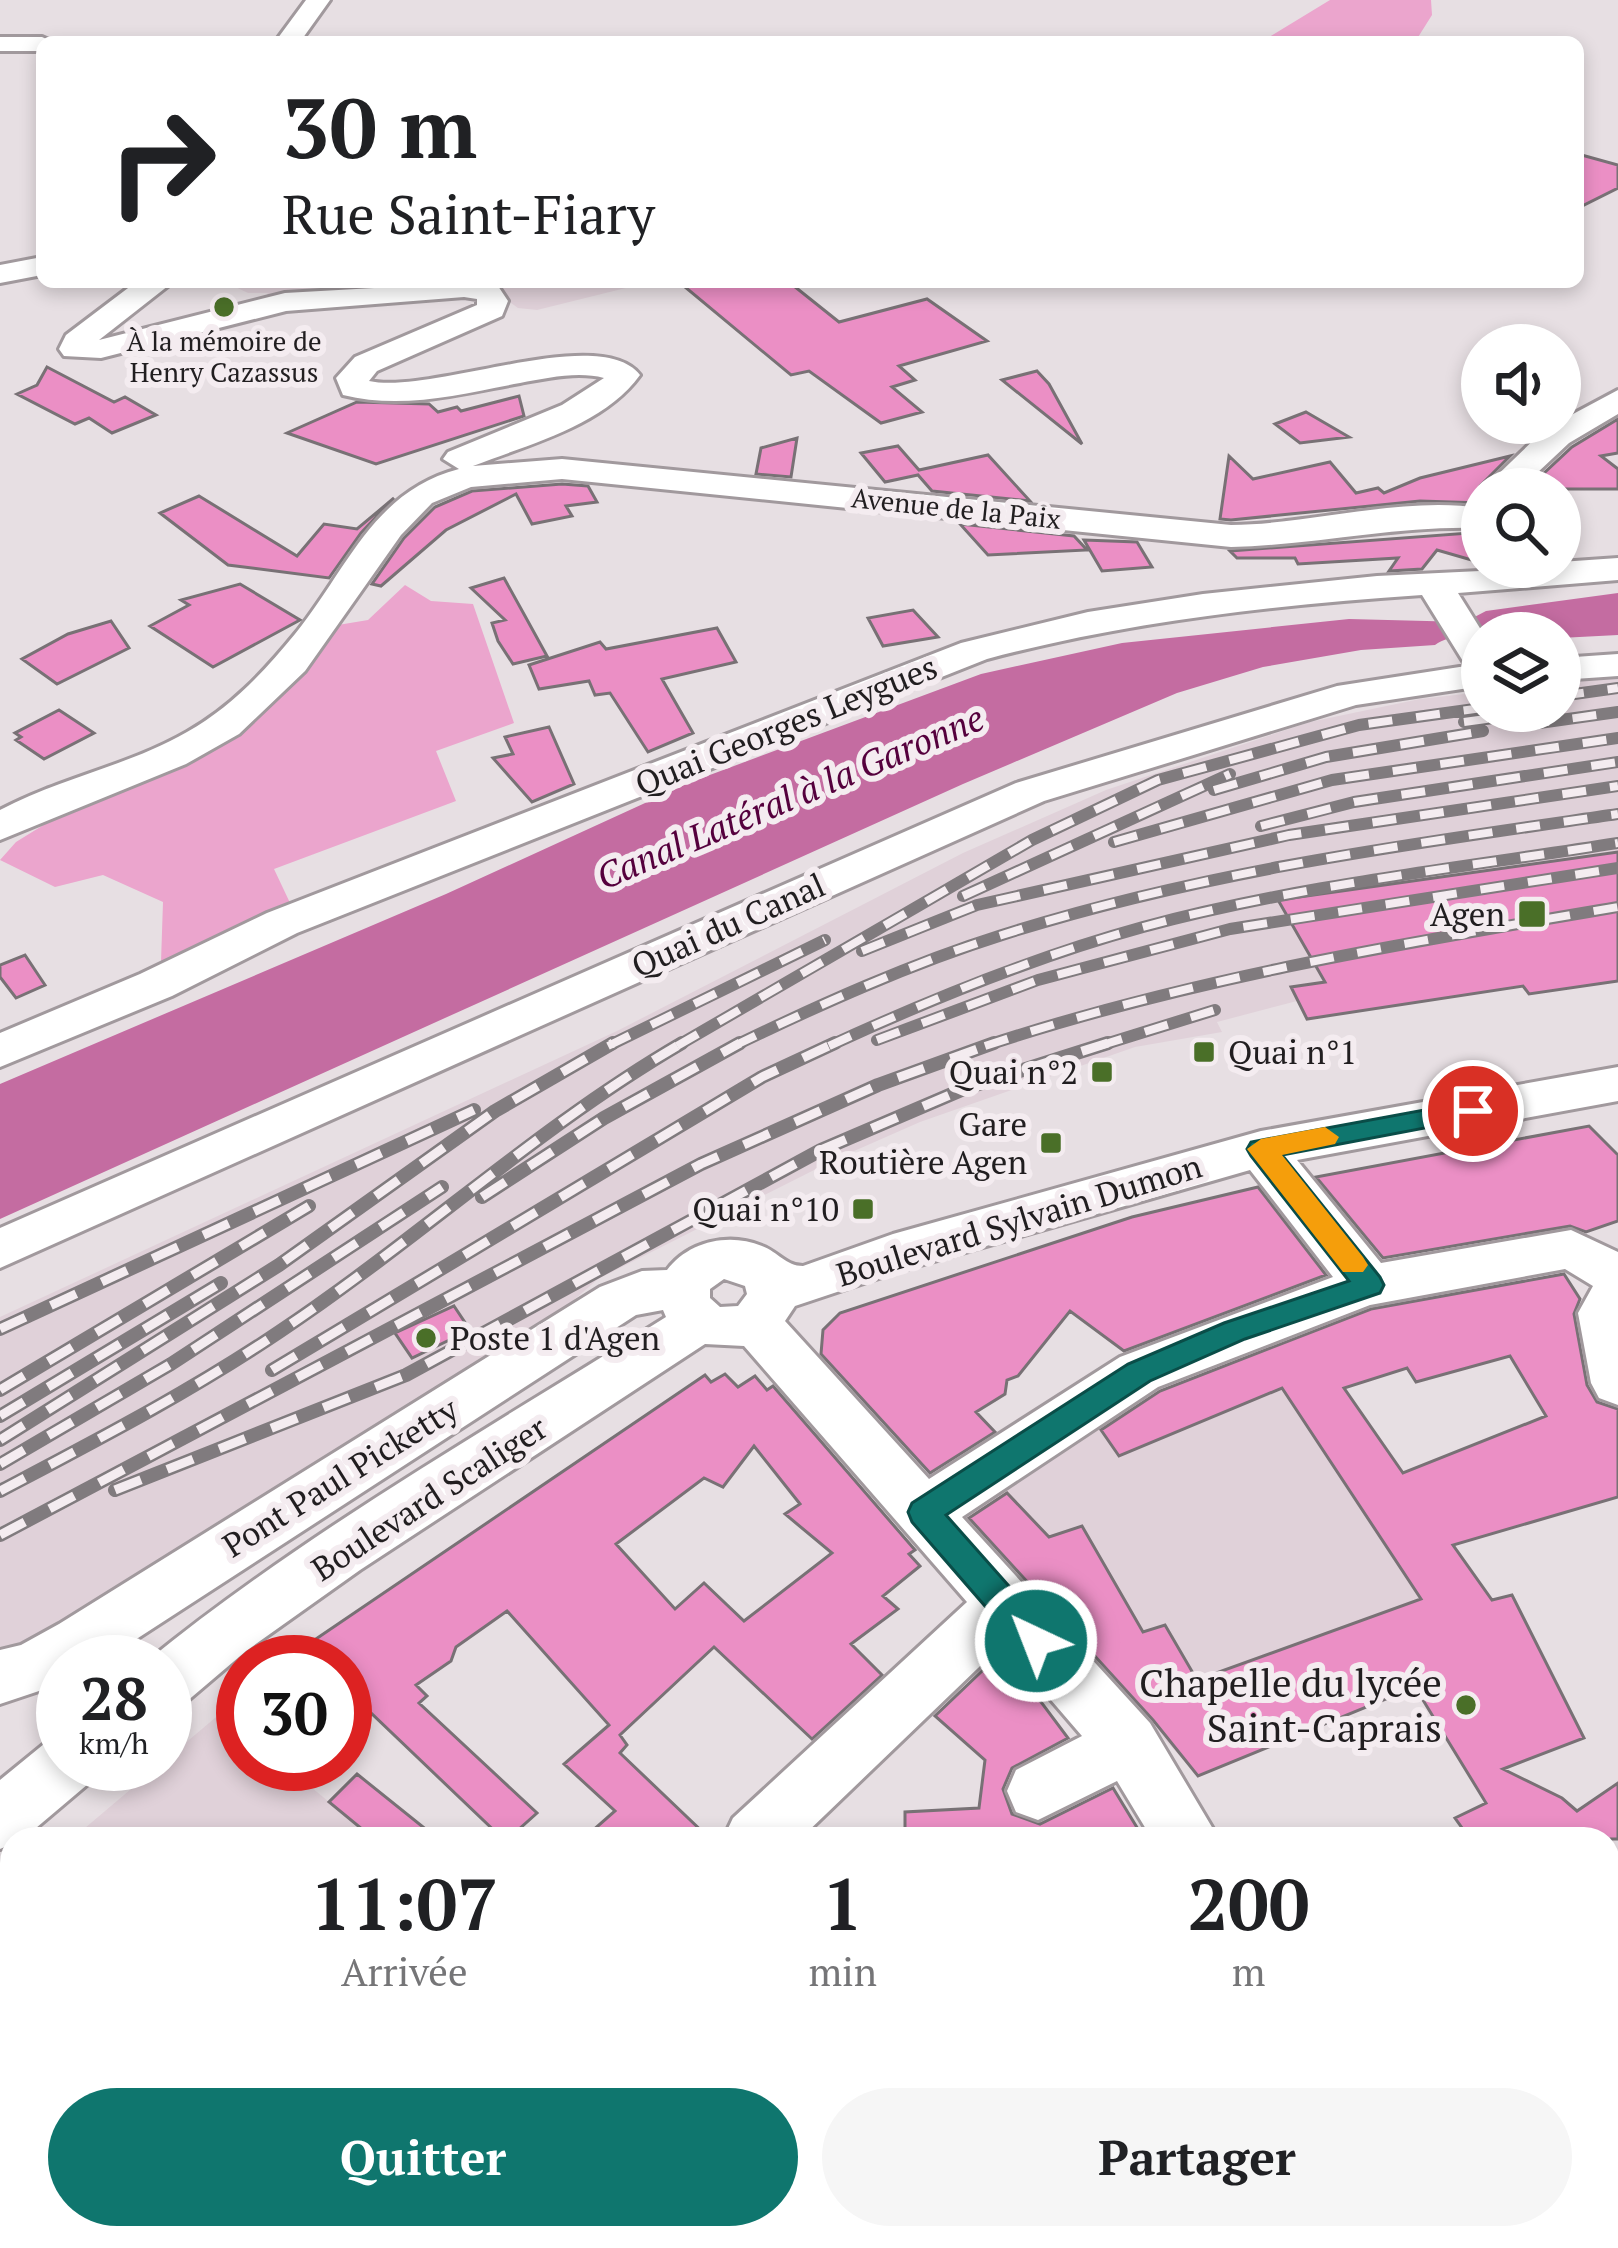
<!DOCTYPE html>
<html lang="fr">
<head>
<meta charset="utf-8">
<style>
  body { margin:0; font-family:"PT Serif",serif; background:#f6f6f6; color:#202124; height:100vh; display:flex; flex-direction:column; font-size:45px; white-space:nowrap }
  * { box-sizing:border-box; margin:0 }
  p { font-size:39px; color:#757577 }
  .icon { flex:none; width:66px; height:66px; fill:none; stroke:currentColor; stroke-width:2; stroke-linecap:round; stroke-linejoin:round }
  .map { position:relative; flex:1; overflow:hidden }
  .panel { position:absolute; left:0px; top:1827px; width:1620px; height:423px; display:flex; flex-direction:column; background:#fff; border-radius:36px 36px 0 0; box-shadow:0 6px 18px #0003 }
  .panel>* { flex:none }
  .banner { position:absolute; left:36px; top:36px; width:1548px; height:252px; border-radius:18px; box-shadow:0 6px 18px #0003; background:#fff; color:#202124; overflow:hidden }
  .tools { position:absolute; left:1461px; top:324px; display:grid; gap:24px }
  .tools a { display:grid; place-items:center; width:120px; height:120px; border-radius:50%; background:#fff; box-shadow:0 6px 18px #0003; font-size:60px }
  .speed { position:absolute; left:36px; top:1635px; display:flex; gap:24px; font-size:60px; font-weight:700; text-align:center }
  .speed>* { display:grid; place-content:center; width:156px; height:156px; border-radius:50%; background:#fff; box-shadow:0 6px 18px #0003; line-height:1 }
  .speed small { font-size:30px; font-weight:400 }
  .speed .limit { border:18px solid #d22; background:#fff; color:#111 }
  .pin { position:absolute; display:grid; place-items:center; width:102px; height:102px; color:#fff; margin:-51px; border:6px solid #fff; border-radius:50%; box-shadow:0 3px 12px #0007 }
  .me { position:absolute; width:132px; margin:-66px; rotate:317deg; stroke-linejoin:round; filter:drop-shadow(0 0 9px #0008) }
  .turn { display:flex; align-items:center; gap:42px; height:252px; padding:0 48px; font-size:54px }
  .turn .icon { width:156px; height:156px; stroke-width:2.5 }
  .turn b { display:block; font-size:84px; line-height:102px }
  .eta { display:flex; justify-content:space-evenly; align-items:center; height:204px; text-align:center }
  .eta b { font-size:72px; font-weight:800; line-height:84px }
  .primary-button { display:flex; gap:24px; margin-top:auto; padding:24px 48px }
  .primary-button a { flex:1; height:138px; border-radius:72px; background:#0f766e; color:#fff; font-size:48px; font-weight:800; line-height:138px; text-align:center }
  .primary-button a+a { background:#f6f6f6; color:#202124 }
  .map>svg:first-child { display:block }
  .built { fill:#e0d1d9 }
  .green { fill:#eba5cd }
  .water { fill:#c46ca1 }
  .building { fill:#eb8fc5; stroke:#787175; stroke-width:3; fill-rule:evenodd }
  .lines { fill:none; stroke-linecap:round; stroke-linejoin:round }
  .minor-casing { stroke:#a1999d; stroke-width:6 }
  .minor { fill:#fff; fill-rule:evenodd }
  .rail-far1-casing { stroke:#807b7e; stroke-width:12 }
  .rail-casing { stroke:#807b7e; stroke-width:14 }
  .rail-far1 { stroke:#f4ecf0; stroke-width:8; stroke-dasharray:24; stroke-linecap:butt }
  .rail { stroke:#f4ecf0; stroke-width:9; stroke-dasharray:28; stroke-linecap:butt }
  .route { fill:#0f766e; stroke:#0a4d48; stroke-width:3 }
  .slow { fill:#f59e0b }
  .poi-dot { fill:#4a6f28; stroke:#f4ecf0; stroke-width:4.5 }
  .labels { text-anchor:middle; stroke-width:12; stroke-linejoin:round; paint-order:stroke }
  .far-poi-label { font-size:27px; fill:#211e20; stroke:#f4ecf0 }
  .far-street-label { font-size:27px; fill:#211e20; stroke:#f4ecf0 }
  .street-label { font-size:33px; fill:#211e20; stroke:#f4ecf0 }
  .poi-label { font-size:33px; fill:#211e20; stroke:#f4ecf0; text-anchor:end }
  .water-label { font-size:36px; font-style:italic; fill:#55003d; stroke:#f4ecf0 }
  .near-poi-label { font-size:39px; fill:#211e20; stroke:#f4ecf0; text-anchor:end }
</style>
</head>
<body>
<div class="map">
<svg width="1618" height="2248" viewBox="0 0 1618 2248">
  <rect width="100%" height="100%" fill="#e7dfe3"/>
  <path class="built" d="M225 282H650L537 310 518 308 496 292 475 284 452 282 264 299 268 293H248Z
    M1618 675V981L1529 994 1522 986 1307 1019 1297 1001 1217 1022 1222 1032 1135 1047 920 1122 836 1159 598 1279 523 1344 0 1660V1317L617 1031 963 853 1106 790 1310 722 1420 699 1482 692V711H1560V682Z
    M1296 1320 1476 1577 1472 1580 1479 1603 1512 1595 1584 1738 1471 1779 1414 1687 1198 1776 967 1523 969 1505 1146 1388Z
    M222 1712 243 1730V1764H283L374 1839H72Z
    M12 1890V2238H326L328 2248H0V1900Z"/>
  <path class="green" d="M1330 0H1431L1432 15 1415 42H1261Z
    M405 585 431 601 473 604 514 723 436 751 456 801 274 869 291 905 161 962 163 902 103 875 55 887 0 860 16 842 50 821 240 723 338 625 368 620Z
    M12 2134V2238H268L270 2248H0V2147Z"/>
  <path class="water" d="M1618 593V635L1560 638V633C1527 633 1460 627 1435 645L1361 650 1263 667 1177 693 963 784 0 1219V1084L446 894 691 782 981 674 1122 643 1349 619 1465 622 1486 611Z"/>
  <path class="building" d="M1578 154 1618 165V188L1578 208Z
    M679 282H789L839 322 927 299 987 341 899 366 915 380 892 387 922 412 881 423 809 371 791 375Z
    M47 367 114 402 125 397 156 415 112 433 89 418 75 424 17 394 37 385Z
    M1037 371 1049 384 1082 444 1002 380Z
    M519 396 524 416 376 464 287 433 357 402 429 404 438 412 457 407 461 411Z
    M1306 412 1349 437 1300 443 1275 424Z
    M1618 419V453L1601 456 1618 469V489H1527L1572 447Z
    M797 438 791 477 756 474 761 448Z
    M898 446 919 470 988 455 1030 501 932 491 918 475 885 482 861 453Z
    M1229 456 1253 479 1330 462 1356 493 1378 488 1384 493 1420 478 1510 456 1480 486 1482 503 1420 501 1231 520 1220 519Z
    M562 484 588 486 597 502 566 506 572 516 532 524 516 494 446 530 381 586 372 584 404 538 435 507 472 491Z
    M199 496 297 556 324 524 357 529 394 498 361 533 329 578 228 565 160 513Z
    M960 524 1074 536 1087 550 988 555Z
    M1482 532V563L1437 550 1422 569 1389 571 1398 558 1298 564 1295 558H1237L1230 551Z
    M1084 540 1137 542 1152 567 1102 571Z
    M504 578 525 616 547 656 513 664 498 641 492 623 505 620 471 588Z
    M240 584 300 620 213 667 150 626 189 605 181 600Z
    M913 610 938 637 883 646 868 618Z
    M111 621 129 648 57 684 22 659 68 634Z
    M717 628 736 662 662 679 693 733 648 752 610 693 595 695 589 681 539 689 529 665 600 642 606 649Z
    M59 710 94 733 44 759 16 740 21 737 15 733Z
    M549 727 574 784 532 802 493 758 513 754 505 737Z
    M1618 852V981L1529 994 1523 986 1307 1019 1291 987 1325 982 1278 900Z
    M25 955 45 985 16 998 0 977V965Z
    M1589 1126 1618 1155V1221L1586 1232 1570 1226 1383 1258 1316 1177Z
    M1258 1187 1326 1275 1124 1351 1070 1311 1018 1376 1007 1380 1005 1394 976 1412 995 1432 930 1473 821 1354 823 1330 840 1313 1132 1217Z
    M1564 1274 1580 1299 1574 1314 1587 1385 1597 1402 1618 1409V1497L1453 1545 1492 1600 1512 1595 1584 1738 1503 1769 1562 1798 1577 1811 1618 1783V1839H1470L1455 1818 1486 1803 1415 1687 1198 1776 1153 1720 969 1518 1007 1493 1049 1537 1082 1526 1143 1632 1165 1625 1197 1680 1421 1599 1282 1388 1119 1456 1101 1430 1160 1391 1371 1309ZM1510 1356 1546 1416 1403 1473 1344 1388 1407 1368 1416 1382Z
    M454 1306 470 1330 412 1358 395 1333Z
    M725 1374 738 1387 755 1376 767 1390 773 1386 915 1550 909 1554 920 1566 883 1596 898 1609 851 1644 882 1675 812 1739 714 1647 620 1735 627 1745 620 1753 710 1839H583L615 1811 564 1764 609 1725 507 1611 456 1647 451 1661 416 1685 427 1696 419 1703 537 1813 508 1839H503L372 1714 345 1733V1662H282L705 1375 711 1382ZM754 1446 800 1504 785 1514 832 1553 744 1621 704 1583 675 1609 616 1544 704 1478 723 1487Z
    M1003 1651 1068 1738 1012 1768 1003 1789 1012 1814 1040 1824 1113 1788 1144 1839H905V1812L979 1808 985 1760 935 1716Z
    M357 1774 438 1839H374L329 1802Z"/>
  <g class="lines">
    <defs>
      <path id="minor" d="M306 0H330L300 42H275Z
        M0 37H42L53 42H42V51H0Z
        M42 257V275L0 283V265Z
        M136 282H173L99 340 285 293 481 282 498 286 508 301 502 316 377 371 369 381C433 395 599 323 640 375 603 426 529 444 473 466L562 459 1231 525C1314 524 1400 496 1482 508V528C1398 525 1315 545 1231 547L562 479 471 487 432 503 401 535 305 671 239 734 186 764 0 840V810C60 778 128 766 187 732 230 708 264 672 295 634 347 570 373 491 459 469L443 459 448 452 562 405 604 378C578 371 547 378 520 383 460 394 403 410 343 395L336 378 355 357 477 305V299L464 297 286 311 101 358 64 356 59 349 66 335Z
        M1618 390V414L1569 443 1520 489H1483L1545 429Z
        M1618 558V580L1458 593 1483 633 1482 686 1356 705 1044 801 0 1268V1228L1016 783 1337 686 1466 666 1422 595C1275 605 1130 621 987 659L297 933 172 996 0 1067V1033L140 974 267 913 961 643 1088 612 1203 594 1377 576 1560 567V562Z
        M1618 654V676L1560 680V658Z
        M1618 1067V1101L1297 1160 1381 1263 1571 1230 1618 1252V1405L1599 1398 1591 1383 1578 1313 1593 1286 1565 1269 1370 1305 1158 1387 962 1517 1150 1723 1219 1839H1152L1117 1781 1038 1820 1016 1812 1007 1791 1016 1770 1082 1736 1003 1644 800 1839H723L733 1818 967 1602 744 1346 705 1344 360 1570 246 1651 186 1702 165 1710V1662H146C307 1531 491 1427 666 1317L663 1310 636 1315 101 1662H63V1683L0 1704V1650L21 1645 59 1624 600 1287 642 1271 667 1270C688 1242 728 1232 762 1246 778 1252 786 1266 803 1266L893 1234 1261 1131ZM1250 1170 1333 1277 1120 1357 929 1479 785 1321 795 1306 906 1269ZM724 1279 745 1286 747 1294 738 1306 720 1307 710 1298V1289Z
        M63 1737V1764H97L88 1784 23 1839H12V1844L0 1849V1780L44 1744Z
        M553 2238H625L626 2248H554Z
        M1396 2238H1533L1537 2248H1392Z"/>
    </defs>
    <use href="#minor" class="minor-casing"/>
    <use href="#minor" class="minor"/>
    <defs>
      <path id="rail-far1" d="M1560 696 1618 688
        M1464 722 1544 711
        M1525 725 1618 712
        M1214 790 1326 757 1483 731
        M1261 826 1354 802 1618 762
        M1114 842 1332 780 1618 738
        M963 896 1230 774
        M862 951 977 905 1289 835 1618 786
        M877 1040 1038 980 1230 929 1618 868
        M608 1046 825 940
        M677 1046 1032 840 1158 780 1359 725 1482 708
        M734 1046C821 1004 910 964 1002 935 1202 871 1411 844 1618 814
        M829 1046C931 999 1034 957 1143 927 1298 885 1460 868 1618 843
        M985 1046C1190 978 1405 943 1618 907
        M1099 1046 1215 1010"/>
      <path id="rail" d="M482 1197 604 1118 740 1043
        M0 1329 474 1110
        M272 1370 762 1077 835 1043
        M0 1390 309 1206
        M0 1416 221 1283
        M0 1440 279 1265 495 1111 613 1043
        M0 1464 171 1364 442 1187
        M115 1490 406 1375 821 1150 966 1088 1108 1043
        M0 1491C95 1441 190 1392 279 1332 417 1240 538 1127 682 1043
        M0 1535 701 1164 878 1085 994 1043"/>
    </defs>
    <use href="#rail-far1" class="rail-far1-casing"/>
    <use href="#rail" class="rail-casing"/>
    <use href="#rail-far1" class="rail-far1"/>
    <use href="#rail" class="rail"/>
  </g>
  <path class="route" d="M1473 1101 1483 1104 1487 1111 1483 1117 1282 1155 1380 1277 1384 1285 1380 1293 1245 1339 1150 1381 946 1515 1048 1630 1053 1641 1048 1651 1036 1656 1024 1651 912 1522 908 1512 912 1503 1128 1364 1224 1323 1349 1281 1251 1156 1247 1149 1251 1142Z"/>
  <path class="slow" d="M1325 1127 1339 1137 1335 1144 1282 1155 1363 1257 1368 1265 1363 1272H1343L1247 1149 1261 1139Z"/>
  <g class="poi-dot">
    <circle cx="224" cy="307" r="12"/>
    <rect x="1517" y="899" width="30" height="30" rx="6"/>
    <rect x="1192" y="1040" width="24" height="24" rx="6"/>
    <rect x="1090" y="1060" width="24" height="24" rx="6"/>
    <rect x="1039" y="1131" width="24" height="24" rx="6"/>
    <rect x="851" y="1197" width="24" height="24" rx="6"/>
    <circle cx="426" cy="1338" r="12"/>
    <circle cx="1466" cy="1705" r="12"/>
  </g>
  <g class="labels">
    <g class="far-poi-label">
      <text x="224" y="351">À la mémoire de<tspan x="224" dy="31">Henry Cazassus</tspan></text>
    </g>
    <g class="far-street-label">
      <text transform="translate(956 509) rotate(6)" y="9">Avenue de la Paix</text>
    </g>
    <g class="street-label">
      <text transform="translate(786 725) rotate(-22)" y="12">Quai Georges Leygues</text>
      <text transform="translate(728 925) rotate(-24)" y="12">Quai du Canal</text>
      <text transform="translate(1019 1220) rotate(-17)" y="12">Boulevard Sylvain Dumon</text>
      <text transform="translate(340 1477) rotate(-32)" y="12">Pont Paul Picketty</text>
      <text transform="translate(429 1498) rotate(-33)" y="12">Boulevard Scaliger</text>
    </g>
    <g class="poi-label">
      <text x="1505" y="926">Agen</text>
      <text x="1228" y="1064" text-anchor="start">Quai n°1</text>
      <text x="1078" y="1084">Quai n°2</text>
      <text x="1027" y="1136">Gare<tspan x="1027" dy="38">Routière Agen</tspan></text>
      <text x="839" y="1221">Quai n°10</text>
      <text x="450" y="1350" text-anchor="start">Poste 1 d'Agen</text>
    </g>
    <g class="water-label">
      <text transform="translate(790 797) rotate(-23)" y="13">Canal Latéral à la Garonne</text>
    </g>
    <g class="near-poi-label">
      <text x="1442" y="1697">Chapelle du lycée<tspan x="1442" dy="45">Saint-Caprais</tspan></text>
    </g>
  </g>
</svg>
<div class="tools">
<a><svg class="icon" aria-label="sound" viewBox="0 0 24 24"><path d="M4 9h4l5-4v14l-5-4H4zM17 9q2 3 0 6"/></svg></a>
<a><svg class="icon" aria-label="search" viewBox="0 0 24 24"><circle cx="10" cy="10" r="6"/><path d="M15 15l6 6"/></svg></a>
<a><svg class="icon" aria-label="layers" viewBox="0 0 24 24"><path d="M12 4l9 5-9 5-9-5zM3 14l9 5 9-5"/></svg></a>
</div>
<div class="speed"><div>28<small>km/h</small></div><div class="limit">30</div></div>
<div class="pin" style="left:1473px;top:1111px;background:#d93025"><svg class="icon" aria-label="arrive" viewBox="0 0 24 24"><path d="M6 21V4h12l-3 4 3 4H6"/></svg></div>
<svg class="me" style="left:1036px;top:1641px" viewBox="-20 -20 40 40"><circle r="17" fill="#0f766e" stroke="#fff" stroke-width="3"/><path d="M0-11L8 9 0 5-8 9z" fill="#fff"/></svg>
<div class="banner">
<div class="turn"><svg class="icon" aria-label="right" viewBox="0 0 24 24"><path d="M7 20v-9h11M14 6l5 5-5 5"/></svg><div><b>30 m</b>Rue Saint-Fiary</div></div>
</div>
<section class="panel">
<div class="eta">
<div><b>11:07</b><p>Arrivée</p></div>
<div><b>1</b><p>min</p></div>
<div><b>200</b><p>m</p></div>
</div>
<div class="primary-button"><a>Quitter</a><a>Partager</a></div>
</section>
</div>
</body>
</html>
